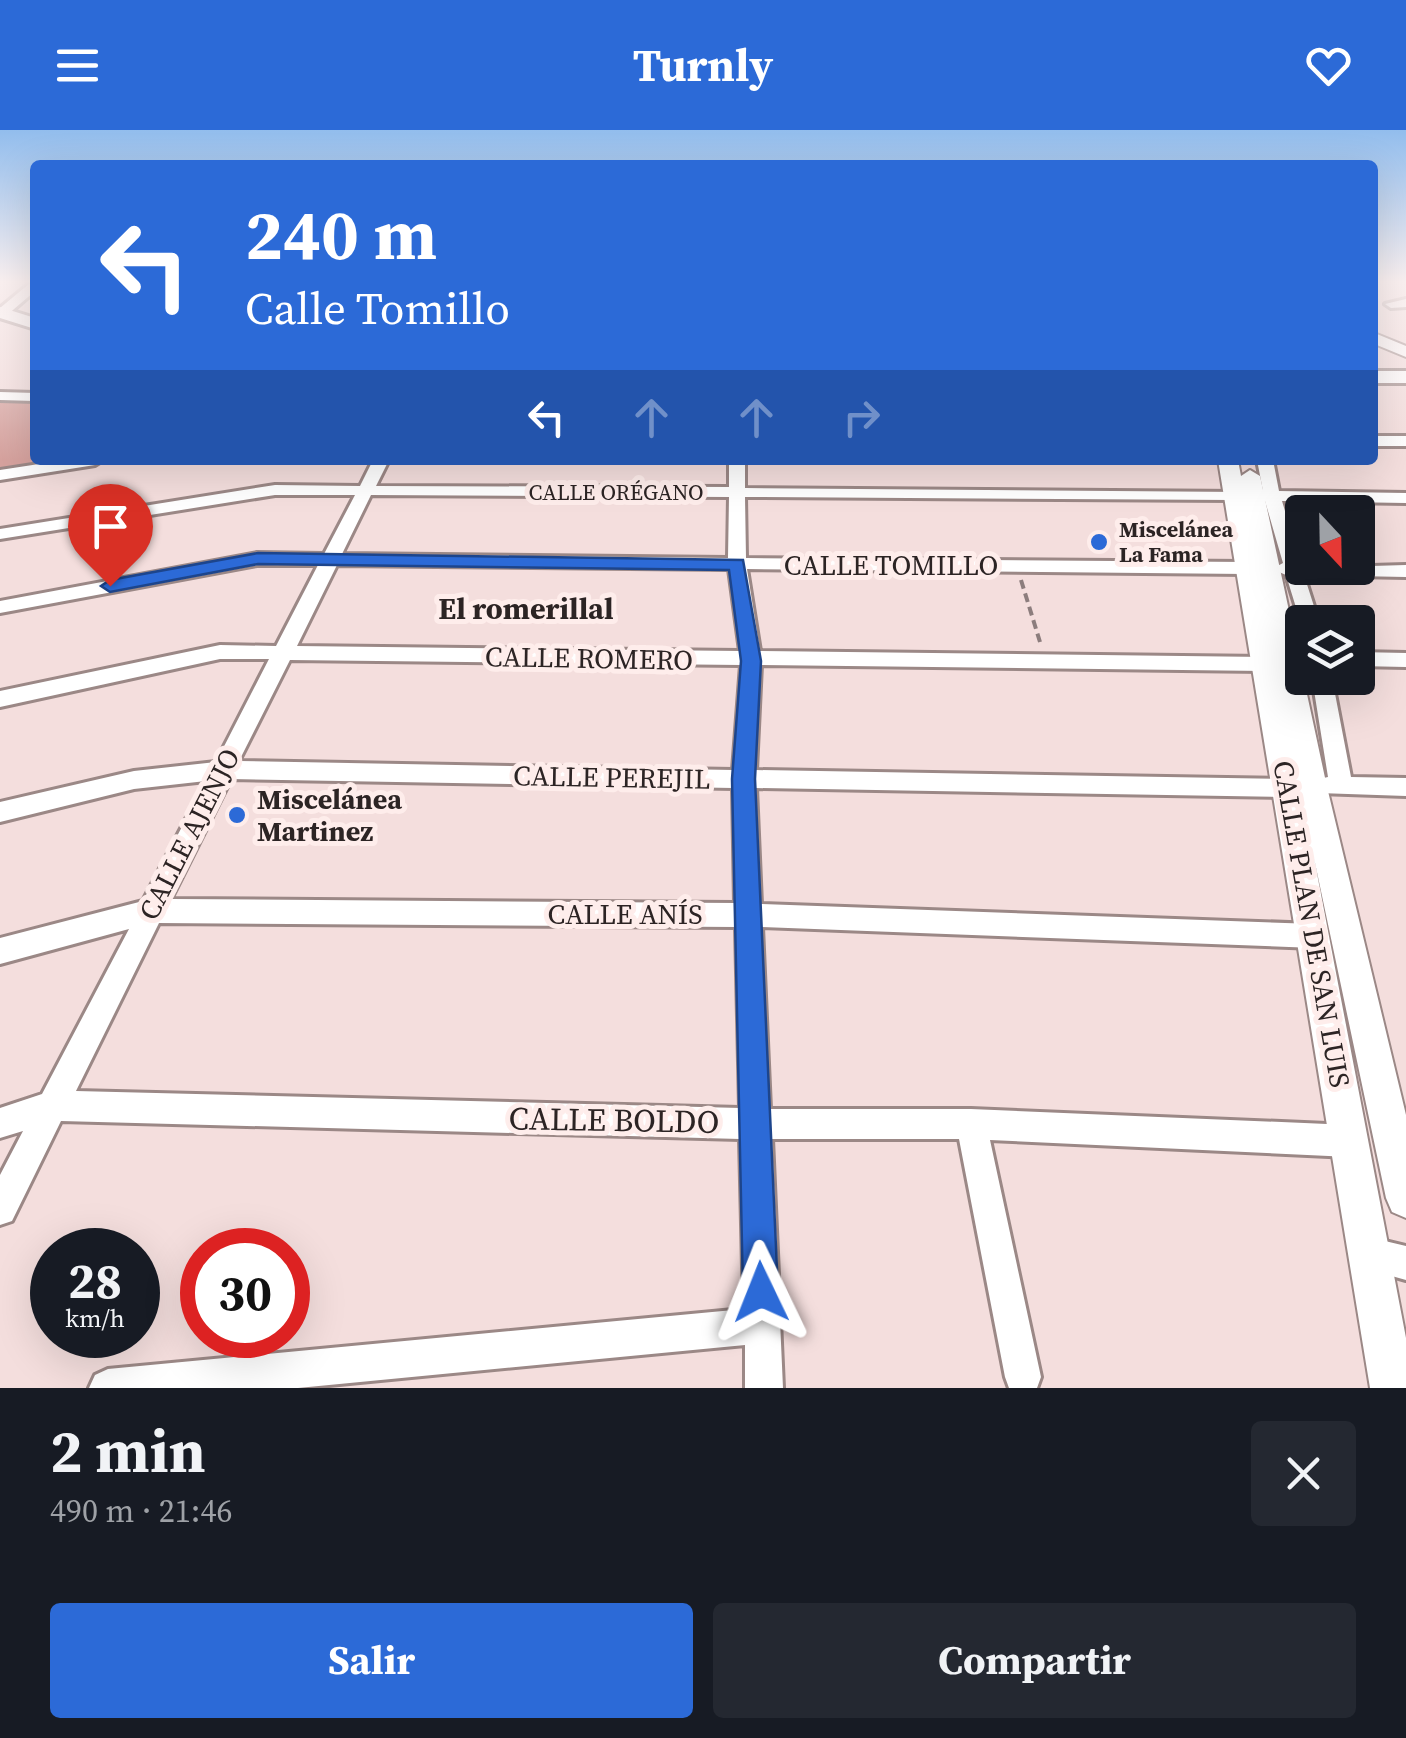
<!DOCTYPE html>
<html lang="es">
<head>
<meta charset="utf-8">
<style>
  body { margin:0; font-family:"Source Serif 4",serif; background:#242831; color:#f1f3f6; height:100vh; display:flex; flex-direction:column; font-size:38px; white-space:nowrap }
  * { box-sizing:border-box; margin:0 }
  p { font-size:32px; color:#9ea1a6 }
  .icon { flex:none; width:55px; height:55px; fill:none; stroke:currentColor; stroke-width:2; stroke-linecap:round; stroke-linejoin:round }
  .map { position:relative; height:1258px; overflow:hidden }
  .side { display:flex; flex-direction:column; background:#171b24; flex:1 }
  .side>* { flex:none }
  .hud { position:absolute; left:30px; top:30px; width:1348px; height:305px; border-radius:10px; box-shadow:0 10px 40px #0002; background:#2c6ad7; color:#fff; overflow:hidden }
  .needle { width:65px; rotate:158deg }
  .fabs { position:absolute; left:1285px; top:365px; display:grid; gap:20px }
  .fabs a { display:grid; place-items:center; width:90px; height:90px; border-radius:10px; background:#171b24; box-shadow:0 10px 40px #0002; font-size:50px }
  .speed { position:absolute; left:30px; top:1098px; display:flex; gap:20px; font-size:50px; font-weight:700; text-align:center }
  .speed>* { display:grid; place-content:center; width:130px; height:130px; border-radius:50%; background:#171b24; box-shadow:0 10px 40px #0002; line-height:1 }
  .speed small { font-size:25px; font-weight:400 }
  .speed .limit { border:15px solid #d22; background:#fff; color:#111 }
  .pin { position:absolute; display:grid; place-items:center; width:85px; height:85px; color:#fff; margin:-102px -42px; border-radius:50% 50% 50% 0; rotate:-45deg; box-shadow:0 0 10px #0007 }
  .pin .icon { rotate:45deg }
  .me { position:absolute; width:110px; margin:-55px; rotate:358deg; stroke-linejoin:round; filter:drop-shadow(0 0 8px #0008) }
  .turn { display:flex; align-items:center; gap:35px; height:210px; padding:0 50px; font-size:45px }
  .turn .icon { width:130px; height:130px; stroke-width:2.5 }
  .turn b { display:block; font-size:70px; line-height:85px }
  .lanes { display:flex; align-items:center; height:95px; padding:0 50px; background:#0003; justify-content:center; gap:50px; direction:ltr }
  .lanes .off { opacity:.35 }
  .round { display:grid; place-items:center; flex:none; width:105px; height:105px; border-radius:10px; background:#242831 }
  .summary { display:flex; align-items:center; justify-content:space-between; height:170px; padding:0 50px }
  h1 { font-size:60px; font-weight:700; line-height:75px }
  .primary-button { display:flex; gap:20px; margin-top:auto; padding:20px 50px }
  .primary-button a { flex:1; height:115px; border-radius:10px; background:#2c6ad7; color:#fff; font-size:40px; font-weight:700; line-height:115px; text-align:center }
  .primary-button a+a { background:#242831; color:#f1f3f6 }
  header { display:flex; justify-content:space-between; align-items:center; height:130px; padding:0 50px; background:#2c6ad7; color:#fff; font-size:45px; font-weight:700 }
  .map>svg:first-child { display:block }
  .green { fill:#d6a29e }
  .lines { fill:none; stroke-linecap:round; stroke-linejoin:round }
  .minor-casing { stroke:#9b8886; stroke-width:6 }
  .tertiary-casing { stroke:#9b8886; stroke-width:4 }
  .secondary-casing { stroke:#9b8886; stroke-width:6 }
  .path { stroke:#8c7d7d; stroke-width:4; stroke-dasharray:9 5; stroke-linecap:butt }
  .minor { fill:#fff; fill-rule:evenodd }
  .tertiary { fill:#fff; fill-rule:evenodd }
  .secondary { fill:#fff; fill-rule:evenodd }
  .route { fill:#2c6ad7; stroke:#1d458c; stroke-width:2.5 }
  .poi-dot { fill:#2c6ad7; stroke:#feedeb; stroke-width:4 }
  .labels { text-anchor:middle; stroke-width:10; stroke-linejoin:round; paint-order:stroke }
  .far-street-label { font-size:22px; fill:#2c2424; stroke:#feedeb }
  .far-poi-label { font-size:22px; font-weight:bold; fill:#2c2424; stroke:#feedeb; text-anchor:start }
  .street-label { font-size:28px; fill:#2c2424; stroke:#feedeb }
  .poi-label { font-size:28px; font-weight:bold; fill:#2c2424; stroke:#feedeb; text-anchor:start }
  .neighbourhood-label { font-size:30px; font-weight:bold; fill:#2c2424; stroke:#feedeb }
  .near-street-label { font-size:32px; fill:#2c2424; stroke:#feedeb }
</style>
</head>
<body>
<header><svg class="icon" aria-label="menu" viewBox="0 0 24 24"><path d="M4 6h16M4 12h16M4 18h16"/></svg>Turnly<svg class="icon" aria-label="heart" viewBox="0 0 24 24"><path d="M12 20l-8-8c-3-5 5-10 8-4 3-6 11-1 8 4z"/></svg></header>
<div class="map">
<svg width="1406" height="1258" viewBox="0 0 1406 1258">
  <rect width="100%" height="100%" fill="#f4dedd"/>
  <path class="green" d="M0 271H35V330H57L0 339Z"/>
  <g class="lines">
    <defs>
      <path id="minor" d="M30 153H35V161L6 186H0V178Z
        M1406 169V177L1391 178 1385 174Z
        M0 262 35 263V271L0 270Z
        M1372 306H1406V316H1372Z
        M65 330H103L95 335 0 350V340Z
        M373 330H389L376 356 729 357V330H745V358L1241 362 1243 365 1235 370 745 367 746 428 1246 432 1255 438 1246 444 747 439 760 521 1265 527 1302 523V537L1265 541 761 535 756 640 1289 649 1297 651 1301 658 1297 665 1289 667 756 658 761 774 1315 794 1324 797 1328 806 1324 815 1315 818 762 797 770 979H971L1350 995 1361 1000 1366 1011 1361 1022 1350 1027 990 1010 1041 1247 1037 1258H1009L1005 1247 959 1009H772L783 1258H745V1215L298 1258H89L95 1245 108 1239 744 1179 740 1009 61 991 12 1091 0 1095V1045L23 1001 0 1008V978L42 964 129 799 0 834V808L143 771 206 651 134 659 0 692V672L134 641 216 632 269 529H220L0 577V561L220 515 276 516 318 435H257L0 483V471L257 423 324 424 355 365H275L0 409V399L275 355 360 356ZM371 365 729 367 728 428 342 424ZM337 435 729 439 740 521 297 516ZM290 530 741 535 733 640 239 631ZM231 649 733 658 735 773 171 769ZM159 793 736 797 740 978 76 961Z
        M1257 330H1273L1279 361 1406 363V373L1282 371 1302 438 1406 435V447L1304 445 1319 492H1302V497L1286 445 1272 439 1283 433 1265 371 1252 366 1263 361Z
        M1358 522 1406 523V537L1358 536Z
        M1312 548H1332L1351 647 1406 648V666L1319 663 1315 656 1319 649 1328 647Z
        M1368 1107 1406 1116V1150L1356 1136 1351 1124 1356 1112Z"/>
      <path id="tertiary" d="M1372 202 1406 216V227L1372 213Z
        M1218 330H1238L1241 346 1250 340 1260 346 1327 657 1406 985V1088L1392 1082 1386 1068 1314 728 1406 1208V1258H1370Z"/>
      <path id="secondary" d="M0 177 35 188V199L0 188Z
        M1372 241H1406V253H1372Z"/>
    </defs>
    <use href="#minor" class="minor-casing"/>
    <use href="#tertiary" class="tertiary-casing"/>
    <use href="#secondary" class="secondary-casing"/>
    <path class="path" d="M1021 450 1040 512"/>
    <use href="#minor" class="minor"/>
    <use href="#tertiary" class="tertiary"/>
    <use href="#secondary" class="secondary"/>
  </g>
  <linearGradient id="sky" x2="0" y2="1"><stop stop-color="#92bded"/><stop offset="0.46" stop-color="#faf0f0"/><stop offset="1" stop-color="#faf0f0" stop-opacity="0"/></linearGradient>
  <rect width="1406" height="330" fill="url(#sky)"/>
  <path class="route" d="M258 423 743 430 761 531 755 649 778 1162 773 1174 761 1179 748 1174 743 1162 732 649 741 531 729 440 258 434 110 462 101 456 110 450Z"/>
  <g class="poi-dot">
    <circle cx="1099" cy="412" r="10"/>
    <circle cx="237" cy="685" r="10"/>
  </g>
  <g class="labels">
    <g class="far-street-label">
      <text x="616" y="370">CALLE ORÉGANO</text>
    </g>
    <g class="far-poi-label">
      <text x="1119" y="407">Miscelánea<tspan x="1119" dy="25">La Fama</tspan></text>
    </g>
    <g class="street-label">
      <text x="891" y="445">CALLE TOMILLO</text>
      <text transform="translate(589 528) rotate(1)" y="10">CALLE ROMERO</text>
      <text transform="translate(612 647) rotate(1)" y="10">CALLE PEREJIL</text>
      <text transform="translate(189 704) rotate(-63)" y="10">CALLE AJENJO</text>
      <text x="625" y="794">CALLE ANÍS</text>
      <text transform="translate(1312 794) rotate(80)" y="10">CALLE PLAN DE SAN LUIS</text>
    </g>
    <g class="poi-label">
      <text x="257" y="679">Miscelánea<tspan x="257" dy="32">Martinez</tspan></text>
    </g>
    <g class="neighbourhood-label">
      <text x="526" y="489">El romerillal</text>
    </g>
    <g class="near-street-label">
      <text transform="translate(614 990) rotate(1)" y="11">CALLE BOLDO</text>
    </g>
  </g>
</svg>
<div class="fabs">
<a><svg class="needle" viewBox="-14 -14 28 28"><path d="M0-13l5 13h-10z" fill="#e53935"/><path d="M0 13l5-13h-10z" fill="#9ea1a6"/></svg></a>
<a><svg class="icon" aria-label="layers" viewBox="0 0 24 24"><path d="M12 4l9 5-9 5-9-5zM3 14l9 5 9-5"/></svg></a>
</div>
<div class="speed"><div>28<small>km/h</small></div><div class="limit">30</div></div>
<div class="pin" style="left:110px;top:456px;background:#d93025"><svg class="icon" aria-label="arrive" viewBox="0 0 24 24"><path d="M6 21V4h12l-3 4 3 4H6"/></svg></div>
<svg class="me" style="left:761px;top:1162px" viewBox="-20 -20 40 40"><path d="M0-17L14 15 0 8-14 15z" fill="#2c6ad7" stroke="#fff" stroke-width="4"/></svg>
<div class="hud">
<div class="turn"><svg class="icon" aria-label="left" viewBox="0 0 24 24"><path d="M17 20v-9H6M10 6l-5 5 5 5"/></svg><div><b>240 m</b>Calle Tomillo</div></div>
<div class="lanes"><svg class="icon" aria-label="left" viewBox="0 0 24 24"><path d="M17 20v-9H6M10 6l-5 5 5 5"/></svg><svg class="icon off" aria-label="ahead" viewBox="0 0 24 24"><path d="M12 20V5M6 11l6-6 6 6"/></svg><svg class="icon off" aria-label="ahead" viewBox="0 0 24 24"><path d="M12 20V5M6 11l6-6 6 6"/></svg><svg class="icon off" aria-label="right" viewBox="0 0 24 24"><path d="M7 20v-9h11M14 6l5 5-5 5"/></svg></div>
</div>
</div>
<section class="side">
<div class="summary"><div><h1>2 min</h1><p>490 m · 21:46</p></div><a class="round"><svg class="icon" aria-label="close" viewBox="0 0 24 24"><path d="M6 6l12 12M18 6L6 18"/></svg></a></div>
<div class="primary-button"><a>Salir</a><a>Compartir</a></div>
</section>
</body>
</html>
